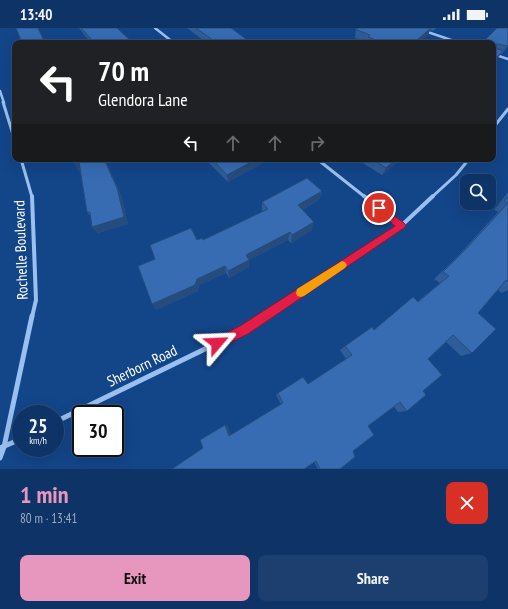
<!DOCTYPE html>
<html lang="en">
<head>
<meta charset="utf-8">
<style>
  body { margin:0; font-family:"PT Sans Narrow",sans-serif; background:#1c3f70; color:#f1f3f6; height:100vh; display:flex; flex-direction:column; font-size:15px; white-space:nowrap }
  * { box-sizing:border-box; margin:0 }
  p { font-size:13px; color:#9baac0 }
  .icon { flex:none; width:22px; height:22px; fill:none; stroke:currentColor; stroke-width:2; stroke-linecap:round; stroke-linejoin:round }
  .map { position:relative; height:441px; overflow:hidden }
  .drawer { display:flex; flex-direction:column; background:#0e3467; flex:1 }
  .drawer>* { flex:none }
  .hud { position:absolute; left:12px; top:12px; width:484px; height:122px; border-radius:8px; box-shadow:0 4px 16px #0002,0 0 0 1px #2e4f7b; background:#202124; color:#fff; overflow:hidden }
  .buttons { position:absolute; left:460px; top:146px; display:grid; gap:8px }
  .buttons a { display:grid; place-items:center; width:36px; height:36px; border-radius:8px; background:#0e3467; box-shadow:0 4px 16px #0002,0 0 0 1px #2e4f7b; font-size:20px }
  .speed { position:absolute; left:12px; top:377px; display:flex; gap:8px; font-size:20px; font-weight:700; text-align:center }
  .speed>* { display:grid; place-content:center; width:52px; height:52px; border-radius:50%; background:#0e3467; box-shadow:0 4px 16px #0002,0 0 0 1px #2e4f7b; line-height:1 }
  .speed small { font-size:10px; font-weight:400 }
  .speed .limit { border:2px solid #111; border-radius:6px; background:#fff; color:#111 }
  .pin { position:absolute; display:grid; place-items:center; width:34px; height:34px; color:#fff; margin:-17px; border:2px solid #fff; border-radius:50%; box-shadow:0 1px 4px #0007 }
  .me { position:absolute; width:44px; margin:-22px; rotate:64deg; stroke-linejoin:round; filter:drop-shadow(0 0 3px #0008) }
  .turn { display:flex; align-items:center; gap:14px; height:84px; padding:0 20px; font-size:18px }
  .turn .icon { width:52px; height:52px; stroke-width:2.5 }
  .turn b { display:block; font-size:28px; line-height:34px }
  .lanes { display:flex; align-items:center; height:38px; padding:0 20px; background:#0003; justify-content:center; gap:20px; direction:ltr }
  .lanes .off { opacity:.35 }
  .round { display:grid; place-items:center; flex:none; width:42px; height:42px; border-radius:8px; background:#1c3f70 }
  .overview { display:flex; align-items:center; justify-content:space-between; height:68px; padding:0 20px }
  h1 { font-size:24px; font-weight:600; line-height:30px; color:#e797bd }
  .primary-button { display:flex; gap:8px; margin-top:auto; padding:8px 20px }
  .primary-button a { flex:1; height:46px; border-radius:8px; background:#e797bd; color:#111; font-size:16px; font-weight:600; line-height:46px; text-align:center }
  .primary-button a+a { background:#1c3f70; color:#f1f3f6 }
  .status { display:flex; justify-content:space-between; align-items:center; height:28px; padding:0 20px; background:#0e3467; direction:ltr }
  .status svg { height:11px; fill:currentColor }
  .map>svg:first-child { display:block }
  .lines { fill:none; stroke-linecap:round; stroke-linejoin:round }
  .street-far3 { stroke:#9ac0f0; stroke-width:2.5 }
  .street-far2 { stroke:#9ac0f0; stroke-width:3 }
  .street-far1 { stroke:#9ac0f0; stroke-width:4 }
  .street { stroke:#9ac0f0; stroke-width:5 }
  .wall { fill:#2f5d99 }
  .shaded-wall { fill:#264c7d }
  .building { fill:#376cb2; stroke:#264c7d }
  .route { fill:#e11d48; stroke:#92132f }
  .slow { fill:#f59e0b }
  .labels { text-anchor:middle; stroke-width:4; stroke-linejoin:round; paint-order:stroke }
  .street-label { font-size:15px; fill:#fff; stroke:#134589 }
</style>
</head>
<body>
<div class="status"><b>13:40</b><svg viewBox="0 0 49 12"><path d="M0 12V9h3v3zM5 12V6h3v6zM10 12V3h3v9zM15 12V0h3v12zM26 1h20v11H26zM47 4h2v5h-2z"/></svg></div>
<div class="map">
<svg width="508" height="441" viewBox="0 0 508 441">
  <rect width="100%" height="100%" fill="#134589"/>
  <g class="lines">
    <path class="street-far3" d="M155 0 174 15
      M416 0 460 15
      M493 26 508 31
      M0 63 4 75"/>
    <path class="street-far2" d="M3 74 15 113
      M493 100 508 81
      M21 131 32 169
      M317 131 365 169
      M432 169 456 147 469 131"/>
    <path class="street-far1" d="M32 168 36 272 32 289
      M364 168 401 198
      M263 289 401 198 433 168"/>
    <path class="street" d="M55 394 244 302 265 288
      M0 420 21 411
      M0 430 4 419 32 288"/>
  </g>
  <path class="wall" d="M79 0H117L133 15H91L82 4Z
    M187 0H231L250 14V15H207Z
    M356 0H436L433 3 430 2 428 7 422 12 432 15H366V14L355 10Z
    M497 0 508 18 502 26H501L493 35Z
    M73 131H105L121 167 128 196 98 205 92 199 91 189 87 184 80 143H79L74 135Z
    M208 131H261V136L228 154 209 135Z
    M359 131H401L382 147 358 132Z
    M401 131H408L405 133Z
    M322 163 319 172 302 182 312 202 291 215 288 212 249 232V239L229 250 226 245 199 257 198 263 156 282 155 231 197 212H203L263 183 262 182V174Z
    M508 164V262L502 265 498 262 478 285 472 325 461 328 446 314 428 331 423 363 407 383 398 384 394 379 368 398 353 423 340 441H318L314 434 203 420 227 397 231 407 281 376 276 367 278 365 308 356 346 331 340 322 345 318 374 302 418 273 440 255 434 251 457 229 498 184 494 182Z"/>
  <path class="shaded-wall" d="M431 0 428 7 419 15 418 11Z
    M508 17V18L502 26 507 18Z
    M503 23 497 30 493 35V33Z
    M104 131H105L121 167 128 196 98 205 92 199Z
    M257 131H261V136L228 154 227 147Z
    M396 131H401L382 147 386 140Z
    M79 134 84 141 79 143 74 135Z
    M322 163 319 172 296 185 298 177Z
    M314 194 312 202 291 215 292 207Z
    M290 204 288 212 249 232V239L229 250 228 243 246 227Z
    M225 238 226 245 199 257 198 263 156 282 152 276 197 251Z
    M225 397H227L231 408H229Z"/>
  <path class="building" d="M16 0H38L45 15H22Z
    M81 0H117L133 15H95Z
    M196 0H231L250 14 248 15H217Z
    M357 0H431L418 11 432 15H384L368 9 370 7 357 2Z
    M497 0H508V17L507 18 498 16H496V20L503 23 493 33V15H482Z
    M73 131H104L117 160 124 189 92 199 90 184H87L79 134 74 135Z
    M212 131H257L227 147Z
    M372 131H396L386 140Z
    M307 150 322 163 298 177 314 194 292 207 290 204 246 227 249 232 228 243 225 238 197 251 195 257 152 276 138 238 155 231 150 217 191 200 197 212 202 210 203 212 268 181 262 174Z
    M508 169V254L506 252 478 285 496 301 472 325 453 307 428 331 442 347 423 363 426 367 407 383 400 374 368 398 374 407 353 423 355 429 340 441H320L316 433 304 441H172L203 420 200 412 225 397 229 408 283 375 278 365 303 349 308 356 352 327 345 318 372 299 374 302 413 269 418 274 449 248 443 244 466 221 508 175 504 173Z"/>
  <path class="route" d="M379 177 404 195 406 198 404 200 248 306 217 321 213 319 212 315 213 311 240 298 395 198 376 182 375 180Z"/>
  <path class="slow" d="M342 233 345 234 347 237 345 240 304 268 301 269 297 268 296 265 297 261Z"/>
  <g class="labels">
    <g class="street-label">
      <text transform="translate(21 222) rotate(-92)" y="5">Rochelle Boulevard</text>
      <text transform="translate(142 338) rotate(-26)" y="5">Sherborn Road</text>
    </g>
  </g>
</svg>
<div class="buttons">
<a><svg class="icon" aria-label="search" viewBox="0 0 24 24"><circle cx="10" cy="10" r="6"/><path d="M15 15l6 6"/></svg></a>
</div>
<div class="speed"><div>25<small>km/h</small></div><div class="limit">30</div></div>
<div class="pin" style="left:379px;top:180px;background:#d93025"><svg class="icon" aria-label="arrive" viewBox="0 0 24 24"><path d="M6 21V4h12l-3 4 3 4H6"/></svg></div>
<svg class="me" style="left:217px;top:315px" viewBox="-20 -20 40 40"><path d="M0-17L14 15 0 8-14 15z" fill="#e11d48" stroke="#fff" stroke-width="4"/></svg>
<div class="hud">
<div class="turn"><svg class="icon" aria-label="left" viewBox="0 0 24 24"><path d="M17 20v-9H6M10 6l-5 5 5 5"/></svg><div><b>70 m</b>Glendora Lane</div></div>
<div class="lanes"><svg class="icon" aria-label="left" viewBox="0 0 24 24"><path d="M17 20v-9H6M10 6l-5 5 5 5"/></svg><svg class="icon off" aria-label="ahead" viewBox="0 0 24 24"><path d="M12 20V5M6 11l6-6 6 6"/></svg><svg class="icon off" aria-label="ahead" viewBox="0 0 24 24"><path d="M12 20V5M6 11l6-6 6 6"/></svg><svg class="icon off" aria-label="right" viewBox="0 0 24 24"><path d="M7 20v-9h11M14 6l5 5-5 5"/></svg></div>
</div>
</div>
<section class="drawer">
<div class="overview"><div><h1>1 min</h1><p>80 m · 13:41</p></div><a class="round" style="background:#d93025;color:#fff"><svg class="icon" aria-label="close" viewBox="0 0 24 24"><path d="M6 6l12 12M18 6L6 18"/></svg></a></div>
<div class="primary-button"><a>Exit</a><a>Share</a></div>
</section>
</body>
</html>
